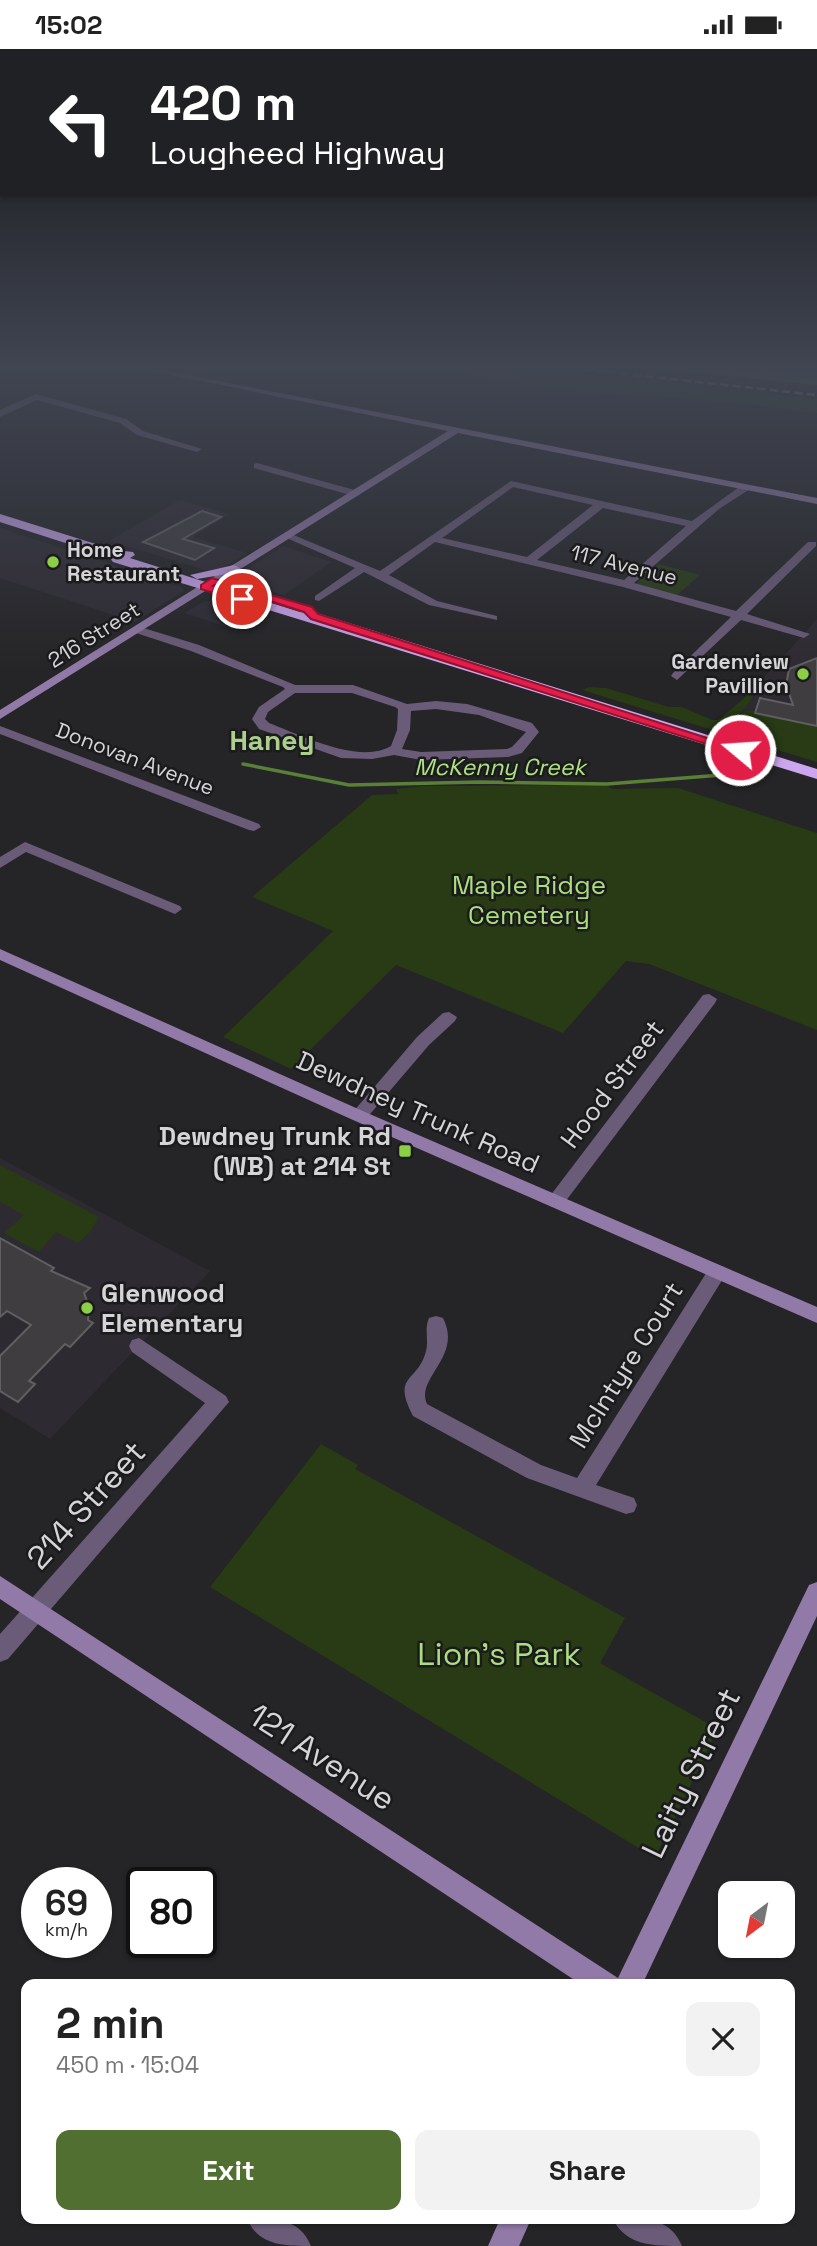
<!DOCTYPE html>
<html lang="en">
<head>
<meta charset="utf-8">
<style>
  body { margin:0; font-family:"Space Grotesk",sans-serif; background:#f2f2f2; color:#222; height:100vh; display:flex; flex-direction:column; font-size:26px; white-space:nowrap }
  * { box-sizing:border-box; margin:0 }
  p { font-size:23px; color:#767676 }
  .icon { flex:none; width:38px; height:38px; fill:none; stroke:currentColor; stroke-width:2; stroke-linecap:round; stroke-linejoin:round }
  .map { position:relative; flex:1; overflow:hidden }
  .sheet { position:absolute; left:21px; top:1930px; width:774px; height:245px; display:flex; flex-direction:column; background:#fff; border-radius:14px; box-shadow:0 2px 5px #0004 }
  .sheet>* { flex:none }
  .top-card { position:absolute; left:0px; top:0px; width:817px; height:147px; box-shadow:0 2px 5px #0004; background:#202124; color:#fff; overflow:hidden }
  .needle { width:46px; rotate:212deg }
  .fabs { position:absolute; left:718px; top:1832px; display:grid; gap:14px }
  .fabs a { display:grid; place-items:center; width:77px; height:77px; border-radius:14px; background:#fff; box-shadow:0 2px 5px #0004; font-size:35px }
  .speed { position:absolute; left:21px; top:1818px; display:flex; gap:14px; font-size:35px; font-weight:700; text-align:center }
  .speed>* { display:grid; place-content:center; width:91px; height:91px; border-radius:50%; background:#fff; box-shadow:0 2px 5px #0004; line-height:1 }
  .speed small { font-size:18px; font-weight:400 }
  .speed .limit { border:4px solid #111; border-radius:10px; background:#fff; color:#111 }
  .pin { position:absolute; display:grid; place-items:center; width:60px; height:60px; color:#fff; margin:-30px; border:4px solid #fff; border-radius:50%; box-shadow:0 2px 7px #0007 }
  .me { position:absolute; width:77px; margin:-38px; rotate:288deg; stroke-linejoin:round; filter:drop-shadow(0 0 5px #0008) }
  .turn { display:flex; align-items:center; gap:24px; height:147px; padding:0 35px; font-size:32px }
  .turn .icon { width:91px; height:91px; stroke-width:2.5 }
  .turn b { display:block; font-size:49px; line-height:60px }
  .round { display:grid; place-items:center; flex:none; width:74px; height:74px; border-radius:14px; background:#f2f2f2 }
  .headline { display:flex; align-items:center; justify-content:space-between; height:119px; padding:0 35px }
  h1 { font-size:42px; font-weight:700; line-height:52px }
  .button { display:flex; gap:14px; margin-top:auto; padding:14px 35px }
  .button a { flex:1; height:80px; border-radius:14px; background:#526f32; color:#fff; font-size:28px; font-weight:700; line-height:80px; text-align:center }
  .button a+a { background:#f2f2f2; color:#222 }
  .status { display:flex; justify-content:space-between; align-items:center; height:49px; padding:0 35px; background:#fff; direction:ltr }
  .status svg { height:19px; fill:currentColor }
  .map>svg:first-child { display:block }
  .built { fill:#2e2a31 }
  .green { fill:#283b15 }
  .water { fill:#5a7f37 }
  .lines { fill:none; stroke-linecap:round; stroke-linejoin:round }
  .stream { stroke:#5a7f37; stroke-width:3.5 }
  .building { fill:#3f3d40; stroke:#605f62; stroke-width:2 }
  .street { fill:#6a5b78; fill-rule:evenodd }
  .secondary { fill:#927aa8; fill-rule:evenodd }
  .highway { fill:#cca6ef; fill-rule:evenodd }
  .rail { stroke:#a3a2a4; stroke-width:2.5; stroke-dasharray:8 4.5; stroke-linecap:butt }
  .route { fill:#e11d48; stroke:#92132f; stroke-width:2 }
  .poi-dot { fill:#8cce46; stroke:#1b1a1c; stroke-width:2.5 }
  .labels { text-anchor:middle; stroke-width:5; stroke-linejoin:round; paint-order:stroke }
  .far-poi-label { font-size:21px; font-weight:bold; fill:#d5d4d6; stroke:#1b1a1c; text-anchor:start }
  .far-street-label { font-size:21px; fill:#d5d4d6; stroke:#1b1a1c }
  .far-water-label { font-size:23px; font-style:italic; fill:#aee280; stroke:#1b1a1c }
  .park-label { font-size:26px; fill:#abdf7d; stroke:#1b1a1c }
  .street-label { font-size:26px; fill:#d5d4d6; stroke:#1b1a1c }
  .poi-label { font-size:26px; font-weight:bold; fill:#d5d4d6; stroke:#1b1a1c; text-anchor:end }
  .far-district-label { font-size:28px; font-weight:bold; fill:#aad08b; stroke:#1b1a1c }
  .near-street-label { font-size:32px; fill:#d5d4d6; stroke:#1b1a1c }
  .near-park-label { font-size:32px; fill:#abdf7d; stroke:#1b1a1c }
</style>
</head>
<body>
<div class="status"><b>15:02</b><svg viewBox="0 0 49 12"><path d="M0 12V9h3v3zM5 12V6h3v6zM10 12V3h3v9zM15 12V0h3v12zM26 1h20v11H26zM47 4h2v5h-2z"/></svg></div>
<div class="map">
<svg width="817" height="2197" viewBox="0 0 817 2197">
  <rect width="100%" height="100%" fill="#252426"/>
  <path class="built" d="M180 451 229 465 193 488 247 504 222 519 205 521 109 492Z
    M0 479 181 538 184 542 135 573 0 529Z
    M283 497 331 513 284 546 232 530Z
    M219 551H220L258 562 233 580 184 564 205 552Z
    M817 570V711L716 680 804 585Z
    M0 1109 210 1222 50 1390 0 1359Z"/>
  <path class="green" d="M424 319H530L817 350V364L710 351 571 342Z
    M659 515 700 526 677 546 636 535Z
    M589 638 606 639 669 658H682L712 671H718L748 646 753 648 733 673 744 662 753 661 755 665 817 677V713L582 641Z
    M606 736 612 740 678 739 817 784V981L649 915 626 912 563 984 396 916 291 1020 223 988 333 882 252 848 372 746 398 745 396 740 425 737Z
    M0 1116 99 1168 90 1183 78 1194 56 1183 39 1203 4 1184 24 1166 0 1153Z
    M321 1395 358 1416 355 1420 625 1569 600 1614 718 1680 655 1809 210 1538Z"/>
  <path class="water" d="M655 319H817V336H816Z"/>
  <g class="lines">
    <path class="stream" d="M243 715 349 736 480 733 607 735 760 723"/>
  </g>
  <path class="building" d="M202 462 221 468 183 490 214 499 195 511 143 493Z
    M817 609V677L755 664 760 649 793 656 786 636 789 620Z
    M0 1189 54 1219 51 1222 90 1239 84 1244 89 1257 88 1271 93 1274 70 1298 65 1295 29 1332 35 1335 18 1353 0 1342V1307L31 1276 7 1262 0 1268Z"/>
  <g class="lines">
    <path class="street" d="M36 345 126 370 143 382 202 400 197 403 137 386 120 374 37 351 0 368V361Z
      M257 414 358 442 359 444 354 447 254 419V415Z
      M511 432 692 472 742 436H750V440L719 460 634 534 736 562 808 493H816V497L747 565 810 585 804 589 741 571 677 631 671 627 673 624 731 568 623 538 435 493 389 526 437 552 497 567V571L429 556 364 523 319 552 315 551V547L355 519 282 487 291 485 380 522ZM513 438 593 456 527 508 442 489ZM603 459 686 477 624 531 537 511Z
      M137 577 199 596 295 636H353L407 655 436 652 467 655 532 674 539 683 522 704 508 708 421 711 394 706 372 710 341 709 259 680 252 670 259 658 285 640 283 638 191 602 133 583V579ZM295 644H352L395 658 398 660 397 681 391 697C360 716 300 686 269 674L265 670 268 663ZM436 660 479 666 526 683 512 698 507 700 421 703 402 700 410 681 411 662Z
      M0 677 259 775 261 778 254 782 249 781 0 685Z
      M25 793 180 857 182 860 175 865 170 863 26 803 0 819V808Z
      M709 945 717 950 715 954 562 1157H550L547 1152 550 1147 703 946Z
      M449 963 457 968 455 972 429 996 365 1071H353L350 1067 353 1063 417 988 443 964Z
      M717 1216 724 1218 726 1223 724 1228 596 1436 634 1449 637 1456 634 1463 626 1465 527 1429 413 1367C391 1325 418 1334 426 1302 429 1291 424 1280 429 1269L436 1267 443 1269C463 1308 415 1329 427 1355L541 1416 577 1429 710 1218Z
      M139 1289 226 1347 229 1353 8 1610 0 1613V1585L205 1354 132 1303 129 1297 132 1291Z
      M247 2170C274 2170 299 2168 311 2197 284 2197 259 2197 247 2170Z
      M613 2170C641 2170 669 2166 682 2197 654 2197 626 2197 613 2170Z"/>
    <path class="secondary" d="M137 319H152L817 449V455L458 384 0 670V661L448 382Z
      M0 900 365 1063 817 1258V1274L353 1071 0 911Z
      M0 1527 618 1929 809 1536 817 1533V1567L642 1936H582L0 1550Z
      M500 2170H531L519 2197H488Z"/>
    <path class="highway" d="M0 465 115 501 133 503 135 506 130 509 300 563 320 565 817 720V730L113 513 109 508 0 473Z
      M234 516 241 520 239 523 197 530 190 526Z"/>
    <path class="rail" d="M571 319 817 346"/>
  </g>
  <linearGradient id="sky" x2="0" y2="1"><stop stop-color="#141415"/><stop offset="0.51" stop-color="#404552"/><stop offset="1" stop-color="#404552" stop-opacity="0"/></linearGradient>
  <rect width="817" height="626" fill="url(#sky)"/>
  <path class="route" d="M212 529 312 558 318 565 745 701 735 704 311 570 304 563 217 535 213 537 247 550 242 553 201 540V536Z"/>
  <g class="poi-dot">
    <circle cx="53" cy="513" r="7"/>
    <circle cx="803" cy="625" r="7"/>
    <rect x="398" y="1095" width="14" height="14" rx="3.5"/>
    <circle cx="87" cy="1259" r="7"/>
  </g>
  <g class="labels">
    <g class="far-poi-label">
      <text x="67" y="508">Home<tspan x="67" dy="24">Restaurant</tspan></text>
      <text x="789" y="620" text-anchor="end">Gardenview<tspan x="789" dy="24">Pavillion</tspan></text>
    </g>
    <g class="far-street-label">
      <text transform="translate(624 516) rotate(14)" y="7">117 Avenue</text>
      <text transform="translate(94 586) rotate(-32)" y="7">216 Street</text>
      <text transform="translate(135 710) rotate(21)" y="7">Donovan Avenue</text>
    </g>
    <g class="far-water-label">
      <text x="500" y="726">McKenny Creek</text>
    </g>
    <g class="park-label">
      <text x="529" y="845">Maple Ridge<tspan x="529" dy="30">Cemetery</tspan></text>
    </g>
    <g class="street-label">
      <text transform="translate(612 1035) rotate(-53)" y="9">Hood Street</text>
      <text transform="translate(418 1063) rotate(24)" y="9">Dewdney Trunk Road</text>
      <text transform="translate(626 1316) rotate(-58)" y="9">McIntyre Court</text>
    </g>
    <g class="poi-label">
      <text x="391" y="1096">Dewdney Trunk Rd<tspan x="391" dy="30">(WB) at 214 St</tspan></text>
      <text x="101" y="1253" text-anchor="start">Glenwood<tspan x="101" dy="30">Elementary</tspan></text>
    </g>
    <g class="far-district-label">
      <text x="272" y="701">Haney</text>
    </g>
    <g class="near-street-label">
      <text transform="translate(86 1456) rotate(-48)" y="11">214 Street</text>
      <text transform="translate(322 1708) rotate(33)" y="11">121 Avenue</text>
      <text transform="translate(691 1724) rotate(-64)" y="11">Laity Street</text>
    </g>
    <g class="near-park-label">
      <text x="499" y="1616">Lion's Park</text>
    </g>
  </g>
</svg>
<div class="fabs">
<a><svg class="needle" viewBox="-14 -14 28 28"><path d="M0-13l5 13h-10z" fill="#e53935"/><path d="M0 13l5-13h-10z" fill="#767676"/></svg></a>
</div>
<div class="speed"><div>69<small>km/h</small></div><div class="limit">80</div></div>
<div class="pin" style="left:242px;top:550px;background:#d93025"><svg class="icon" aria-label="arrive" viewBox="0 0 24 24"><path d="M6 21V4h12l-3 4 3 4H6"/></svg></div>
<svg class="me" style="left:740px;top:701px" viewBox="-20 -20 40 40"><circle r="17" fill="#e11d48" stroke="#fff" stroke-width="3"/><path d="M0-11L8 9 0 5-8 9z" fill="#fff"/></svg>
<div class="top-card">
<div class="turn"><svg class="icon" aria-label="left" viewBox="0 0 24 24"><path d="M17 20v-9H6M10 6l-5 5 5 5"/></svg><div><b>420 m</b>Lougheed Highway</div></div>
</div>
<section class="sheet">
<div class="headline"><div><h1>2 min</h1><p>450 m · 15:04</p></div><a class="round"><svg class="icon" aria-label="close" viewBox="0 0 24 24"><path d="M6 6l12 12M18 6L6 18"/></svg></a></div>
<div class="button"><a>Exit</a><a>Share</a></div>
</section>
</div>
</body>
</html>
